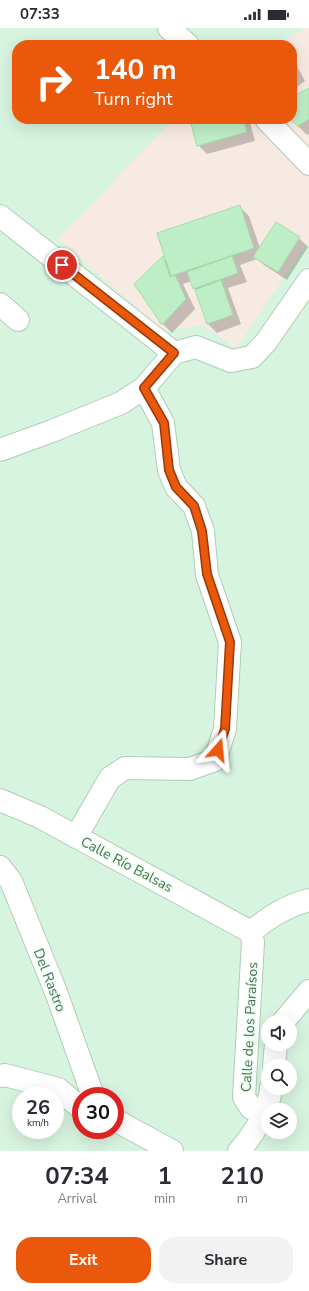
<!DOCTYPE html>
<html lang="en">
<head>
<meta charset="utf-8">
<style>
  body { margin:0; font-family:"Nunito Sans",sans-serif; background:#f2f2f3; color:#2b2b33; height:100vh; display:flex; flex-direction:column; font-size:15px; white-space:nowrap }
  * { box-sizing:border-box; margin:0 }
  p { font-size:13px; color:#7c7c81 }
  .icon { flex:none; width:22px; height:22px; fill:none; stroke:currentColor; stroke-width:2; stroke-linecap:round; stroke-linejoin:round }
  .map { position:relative; height:1123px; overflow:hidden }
  .panel { display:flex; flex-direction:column; background:#fff; flex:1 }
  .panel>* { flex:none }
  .hud { position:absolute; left:12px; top:12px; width:285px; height:84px; border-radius:16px; box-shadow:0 4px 16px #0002; background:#ea580c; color:#fff; overflow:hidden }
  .controls { position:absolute; left:261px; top:987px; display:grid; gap:8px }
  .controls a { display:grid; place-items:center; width:36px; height:36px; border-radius:50%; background:#fff; box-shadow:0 4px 16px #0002; font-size:20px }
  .speed { position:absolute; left:12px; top:1059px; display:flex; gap:8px; font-size:20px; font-weight:700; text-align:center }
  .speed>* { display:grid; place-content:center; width:52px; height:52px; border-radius:50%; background:#fff; box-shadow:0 4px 16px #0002; line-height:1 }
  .speed small { font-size:10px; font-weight:400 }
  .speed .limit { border:6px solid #d22; background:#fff; color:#111 }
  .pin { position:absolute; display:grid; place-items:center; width:34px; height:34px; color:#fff; margin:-17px; border:2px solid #fff; border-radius:50%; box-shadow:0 1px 4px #0007 }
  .me { position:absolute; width:44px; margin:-22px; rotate:18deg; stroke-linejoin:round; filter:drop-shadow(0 0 3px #0008) }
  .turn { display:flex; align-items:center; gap:14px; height:84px; padding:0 16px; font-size:18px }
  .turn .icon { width:52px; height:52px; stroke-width:2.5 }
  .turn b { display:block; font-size:28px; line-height:34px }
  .eta { display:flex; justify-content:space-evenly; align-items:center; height:68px; text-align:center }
  .eta b { font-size:24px; font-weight:700; line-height:28px }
  .button { display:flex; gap:8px; margin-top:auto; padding:8px 16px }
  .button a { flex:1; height:46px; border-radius:16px; background:#ea580c; color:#fff; font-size:16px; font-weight:700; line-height:46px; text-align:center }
  .button a+a { background:#f2f2f3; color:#2b2b33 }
  .status { display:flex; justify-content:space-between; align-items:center; height:28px; padding:0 20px; background:#fff; direction:ltr }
  .status svg { height:11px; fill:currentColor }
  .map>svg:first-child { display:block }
  .residential { fill:#d7f4e0; fill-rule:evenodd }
  .education { fill:#f7eae2 }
  .shadow { fill:#0003 }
  .building { fill:#beeec6; stroke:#a0dfa9 }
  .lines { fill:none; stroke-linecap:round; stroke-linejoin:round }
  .minor-casing { stroke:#afcdb5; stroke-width:24 }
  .minor { stroke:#fff; stroke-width:22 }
  .route-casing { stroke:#983908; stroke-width:10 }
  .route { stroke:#ea580c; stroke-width:7 }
  .labels { text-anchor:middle; stroke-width:3; stroke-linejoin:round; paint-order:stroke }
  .street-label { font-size:14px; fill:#4c7150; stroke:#ebfef2 }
</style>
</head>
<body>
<div class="status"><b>07:33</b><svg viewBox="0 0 49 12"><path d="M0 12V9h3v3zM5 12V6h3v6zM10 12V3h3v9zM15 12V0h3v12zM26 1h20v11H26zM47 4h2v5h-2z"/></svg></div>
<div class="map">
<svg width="309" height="1123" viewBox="0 0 309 1123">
  <rect width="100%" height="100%" fill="#e5fbed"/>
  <path class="residential" d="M0 0H309V1123H0ZM17 17H292V91H17ZM268 994H290V1016H268ZM268 1038H290V1060H268ZM21 1068H55V1102H21ZM81 1068H115V1102H81ZM268 1082H290V1104H268Z"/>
  <path class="education" d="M304 0H309V122L281 91H292V17H276Z
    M174 91H256L309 147V212L236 320 202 297 164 303 58 211Z"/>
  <path class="shadow" d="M292 34 298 40 305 53 292 62Z
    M309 61V106L307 107 291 91 292 70Z
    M211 91H249L255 113 207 126 198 117Z
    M240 179 249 188 260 220 299 210 308 219 287 252 264 237 257 231 240 237 247 254 228 260 241 296 217 305 208 296 192 253 183 256 195 281 172 305 163 296 136 256 163 230 168 235Z"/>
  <path class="building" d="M292 35 297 44 292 47Z
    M309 60V91L298 98 290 91H292V69Z
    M207 91H243L247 104 197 118 191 95Z
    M240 177 254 220 171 248 157 205Z
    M276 194 300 209 278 244 253 229Z
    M163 228 170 249 175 247 186 271 162 297 134 256Z
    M232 228 238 245 193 261 187 244Z
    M221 252 233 287 207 296 195 262Z"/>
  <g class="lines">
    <defs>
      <path id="minor" d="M169 0 188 17
        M266 91 309 136
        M0 188 174 325
        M0 276 18 292
        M0 422 52 403 121 375 144 360 174 325 196 319 231 333 252 329 266 314 309 252
        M0 772 40 789 251 904
        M76 809 110 750 125 740 190 741 215 732 225 701 230 614 207 547 203 503 194 478 176 459 169 442 163 395 144 360
        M0 839 11 853 56 964 93 1068
        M251 904 253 914 244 1069 251 1080 263 1084
        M251 904C269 889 286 878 309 872
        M283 994 309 963
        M274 1038 276 1016
        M0 1048 5 1047 58 1061 81 1080
        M115 1092 172 1123
        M239 1123C254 1106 269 1082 271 1060"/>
    </defs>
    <use href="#minor" class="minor-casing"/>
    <use href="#minor" class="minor"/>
  </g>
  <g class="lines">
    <defs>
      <path id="route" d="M62 237 174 325 144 360 164 395 169 442 176 459 194 478 202 503 207 546 230 614 225 701 218 722"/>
    </defs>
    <use href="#route" class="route-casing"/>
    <use href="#route" class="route"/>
  </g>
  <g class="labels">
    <g class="street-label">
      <text transform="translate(127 836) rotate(28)" y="5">Calle Río Balsas</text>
      <text transform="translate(50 952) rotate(69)" y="5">Del Rastro</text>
      <text transform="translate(249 999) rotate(-87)" y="5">Calle de los Paraísos</text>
    </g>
  </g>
</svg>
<div class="controls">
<a><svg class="icon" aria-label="sound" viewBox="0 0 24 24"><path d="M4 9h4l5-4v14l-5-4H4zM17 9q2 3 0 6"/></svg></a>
<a><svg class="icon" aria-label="search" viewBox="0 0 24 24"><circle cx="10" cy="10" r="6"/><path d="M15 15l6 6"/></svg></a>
<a><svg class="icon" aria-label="layers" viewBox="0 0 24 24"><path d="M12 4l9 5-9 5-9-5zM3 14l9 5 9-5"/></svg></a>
</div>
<div class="speed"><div>26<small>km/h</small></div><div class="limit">30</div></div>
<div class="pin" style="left:62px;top:237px;background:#d93025"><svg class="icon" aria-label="arrive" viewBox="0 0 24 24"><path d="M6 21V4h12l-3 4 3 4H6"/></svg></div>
<svg class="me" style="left:218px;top:722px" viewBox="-20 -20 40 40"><path d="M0-17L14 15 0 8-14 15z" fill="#ea580c" stroke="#fff" stroke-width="4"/></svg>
<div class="hud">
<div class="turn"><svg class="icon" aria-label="right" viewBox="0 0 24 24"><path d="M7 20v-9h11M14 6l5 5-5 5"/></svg><div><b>140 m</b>Turn right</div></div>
</div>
</div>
<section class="panel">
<div class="eta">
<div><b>07:34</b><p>Arrival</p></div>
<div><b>1</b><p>min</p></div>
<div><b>210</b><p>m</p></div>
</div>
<div class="button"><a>Exit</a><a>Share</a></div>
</section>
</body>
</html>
